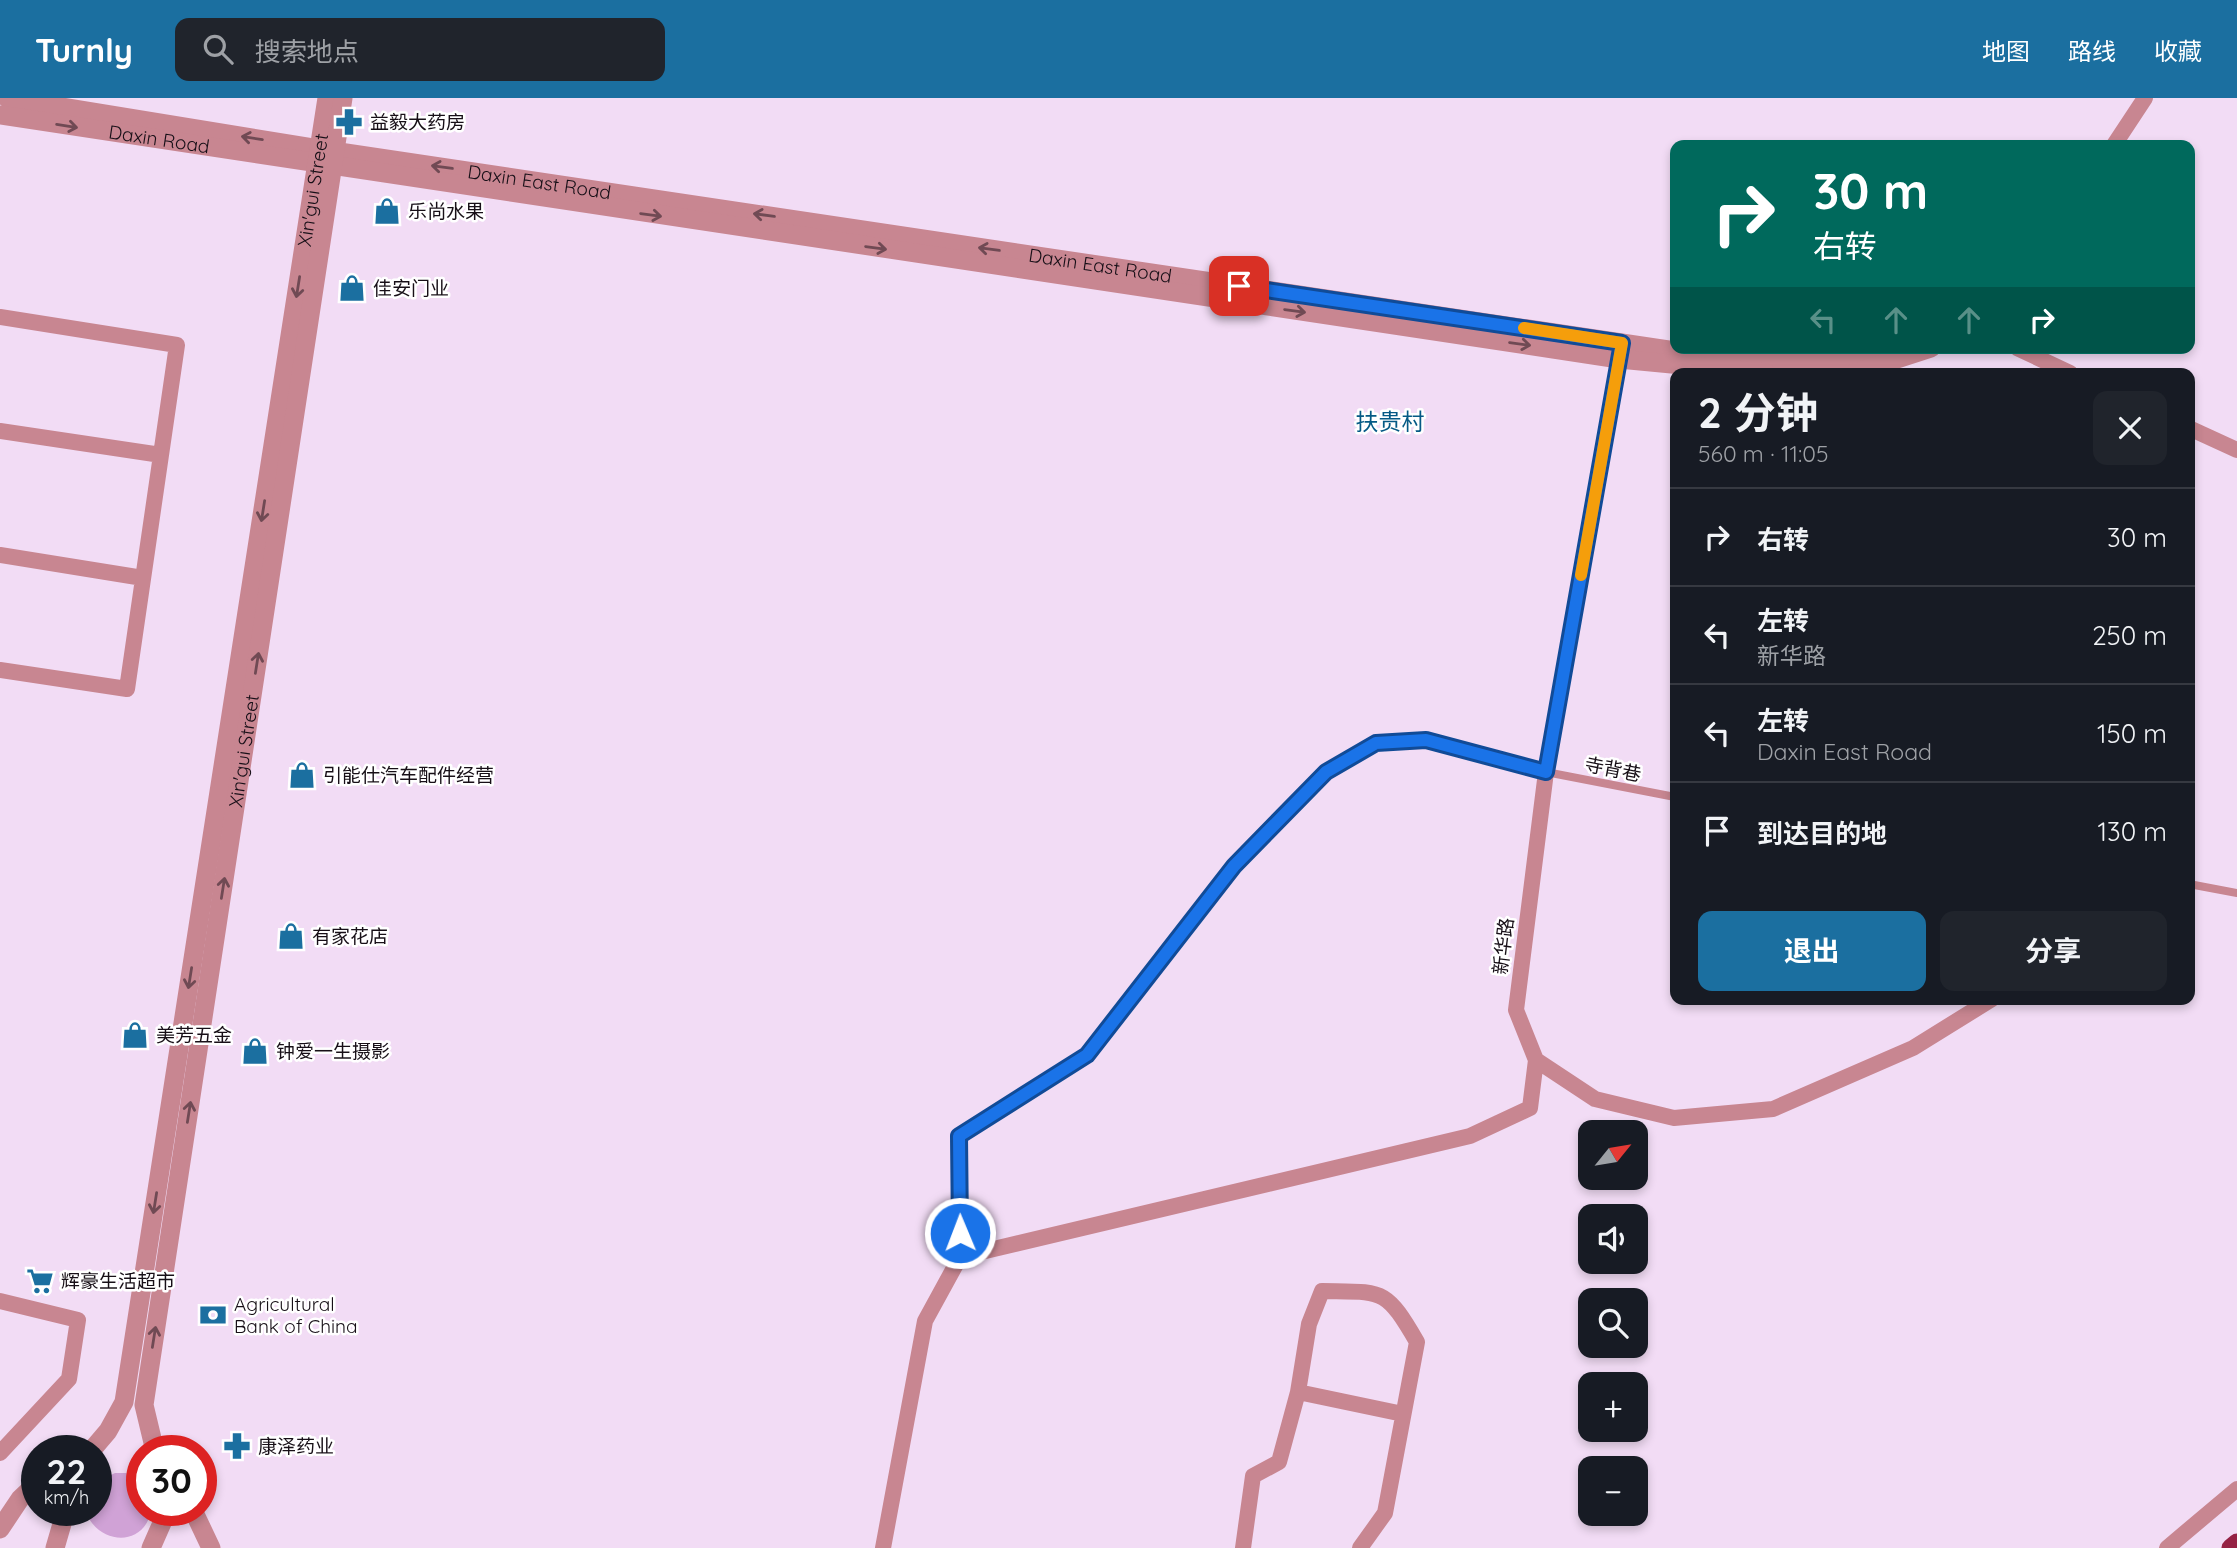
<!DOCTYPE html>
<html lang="zh">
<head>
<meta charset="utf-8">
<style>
  body { margin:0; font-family:Quicksand,"Noto Sans SC",sans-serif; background:#20242c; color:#f1f3f6; height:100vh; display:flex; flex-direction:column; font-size:26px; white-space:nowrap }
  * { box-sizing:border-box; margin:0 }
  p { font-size:23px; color:#9ea1a6 }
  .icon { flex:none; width:38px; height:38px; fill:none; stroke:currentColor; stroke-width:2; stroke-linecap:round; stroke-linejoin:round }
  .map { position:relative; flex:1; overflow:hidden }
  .details { position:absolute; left:1670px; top:270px; width:525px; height:637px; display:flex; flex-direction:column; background:#171b24; border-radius:14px; box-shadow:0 4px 10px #0003 }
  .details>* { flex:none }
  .banner { position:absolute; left:1670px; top:42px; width:525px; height:214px; border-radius:14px; box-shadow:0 4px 10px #0003; background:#00695c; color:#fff; overflow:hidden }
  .needle { width:46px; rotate:60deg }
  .controls { position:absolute; left:1578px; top:1022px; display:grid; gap:14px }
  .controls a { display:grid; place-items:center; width:70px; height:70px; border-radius:14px; background:#171b24; box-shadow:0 4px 10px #0003; font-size:35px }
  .speed { position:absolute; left:21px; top:1337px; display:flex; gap:14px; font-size:35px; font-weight:700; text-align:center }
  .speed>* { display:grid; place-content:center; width:91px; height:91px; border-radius:50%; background:#171b24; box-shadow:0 4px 10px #0003; line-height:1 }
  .speed small { font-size:18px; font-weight:400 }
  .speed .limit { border:10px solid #d22; background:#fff; color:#111 }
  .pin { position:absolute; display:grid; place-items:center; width:60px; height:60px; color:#fff; margin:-30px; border-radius:14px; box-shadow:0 4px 10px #0006 }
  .me { position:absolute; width:77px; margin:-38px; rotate:359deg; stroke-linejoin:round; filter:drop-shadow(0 0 5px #0008) }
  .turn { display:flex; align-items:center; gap:24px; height:147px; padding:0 28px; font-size:32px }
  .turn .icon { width:91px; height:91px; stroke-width:2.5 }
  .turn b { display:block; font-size:49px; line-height:60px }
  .lanes { display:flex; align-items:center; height:66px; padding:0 28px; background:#0003; justify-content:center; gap:35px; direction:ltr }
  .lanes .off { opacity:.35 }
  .round { display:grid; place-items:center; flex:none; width:74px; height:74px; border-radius:14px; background:#20242c }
  .head { display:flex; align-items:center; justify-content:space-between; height:119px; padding:0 28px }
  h1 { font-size:42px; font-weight:700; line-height:52px }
  .button { display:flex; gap:14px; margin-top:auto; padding:14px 28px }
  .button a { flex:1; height:80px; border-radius:14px; background:#1b6fa0; color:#fff; font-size:28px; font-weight:700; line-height:80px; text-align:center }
  .button a+a { background:#20242c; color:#f1f3f6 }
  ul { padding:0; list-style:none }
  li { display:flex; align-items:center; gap:21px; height:98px; padding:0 28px; border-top:2px solid #363941 }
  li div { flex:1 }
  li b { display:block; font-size:26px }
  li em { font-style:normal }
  header { display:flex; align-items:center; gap:42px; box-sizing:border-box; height:98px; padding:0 35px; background:#1b6fa0; color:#fff }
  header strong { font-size:33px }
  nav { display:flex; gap:38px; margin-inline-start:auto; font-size:24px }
  .search { width:490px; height:63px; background:#20242c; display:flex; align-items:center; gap:18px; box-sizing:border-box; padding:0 24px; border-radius:14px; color:#9ea1a6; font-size:26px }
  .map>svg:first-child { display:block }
  .green { fill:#d0a2d6 }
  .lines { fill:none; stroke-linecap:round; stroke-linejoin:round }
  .service { stroke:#c88691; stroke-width:8 }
  .minor { stroke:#c88691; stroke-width:16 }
  .tertiary { stroke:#c88691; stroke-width:19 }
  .trunk { stroke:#952244; stroke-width:19 }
  .oneway { stroke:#704a54 }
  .route-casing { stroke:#114b97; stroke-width:18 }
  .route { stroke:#1a73e8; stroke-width:12 }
  .slow { stroke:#f59e0b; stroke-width:12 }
  .labels { text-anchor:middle; stroke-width:5; stroke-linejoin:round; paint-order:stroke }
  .poi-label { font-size:19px; fill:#170f17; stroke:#fff; text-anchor:start }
  .street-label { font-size:19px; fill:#170f17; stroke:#fff }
  .quarter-label { font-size:23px; fill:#055985; stroke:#fff }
</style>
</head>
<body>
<header>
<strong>Turnly</strong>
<div class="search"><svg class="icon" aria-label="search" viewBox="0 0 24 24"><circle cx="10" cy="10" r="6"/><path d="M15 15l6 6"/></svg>搜索地点</div>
<nav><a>地图</a><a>路线</a><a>收藏</a></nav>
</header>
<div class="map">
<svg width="2237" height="1450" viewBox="0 0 2237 1450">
  <rect width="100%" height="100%" fill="#f2dcf5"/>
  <path class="green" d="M115 1375H126L142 1384V1412H151C145 1450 98 1447 86 1414L96 1412V1384Z"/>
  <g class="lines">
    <path class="service" d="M1546 674 1675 699
      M2189 786 2237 795"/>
    <path class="minor" d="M2114 47 2145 0
      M0 219 177 247 127 591 0 572
      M2017 250 2070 275
      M1621 251 1546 674 1516 912 1536 962 1595 1001 1674 1020 1773 1011 1913 950 1992 901
      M2189 330 2237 352
      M0 333 161 357
      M0 457 143 480
      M960 1159 1470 1038 1530 1010 1536 962
      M0 1203 78 1222 69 1281 0 1355
      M1298 1294 1403 1316
      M883 1450 925 1223 960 1159 959 1038 1087 957 1234 768 1326 674 1376 645 1426 642 1546 674
      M1243 1450 1253 1378 1279 1364 1298 1294 1309 1226 1322 1193C1383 1194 1385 1189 1417 1244L1385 1415 1360 1450
      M2167 1450 2237 1391"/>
    <g class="tertiary">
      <path id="s1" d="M7 0 319 51 1682 254 1834 265 1880 250"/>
      <path id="s2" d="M0 17 1619 261 1766 275"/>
      <path d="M1854 275 1931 250"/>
      <path id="s3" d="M91 1353 108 1333 124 1304 327 0"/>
      <path id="s4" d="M155 1353 144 1307 343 0"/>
      <path d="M193 1412 211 1450"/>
      <path d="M0 1431 20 1401 37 1385"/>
      <path d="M55 1450 66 1412"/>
      <path d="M151 1450 162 1425 163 1412"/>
    </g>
    <path class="trunk" d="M2231 1450 2237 1445"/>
  </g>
  <defs><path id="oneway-shaft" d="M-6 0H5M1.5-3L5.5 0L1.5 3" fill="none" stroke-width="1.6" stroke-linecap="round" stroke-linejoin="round" transform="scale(1.75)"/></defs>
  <g class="oneway">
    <use href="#oneway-shaft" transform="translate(67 28) rotate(9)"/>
    <use href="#oneway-shaft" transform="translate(252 40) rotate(-171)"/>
    <use href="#oneway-shaft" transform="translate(442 69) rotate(-172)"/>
    <use href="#oneway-shaft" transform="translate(651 117) rotate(8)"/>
    <use href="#oneway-shaft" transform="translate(764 117) rotate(-172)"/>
    <use href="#oneway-shaft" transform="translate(876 150) rotate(8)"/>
    <use href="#oneway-shaft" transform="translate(989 151) rotate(-172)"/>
    <use href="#oneway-shaft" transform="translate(298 189) rotate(99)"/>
    <use href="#oneway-shaft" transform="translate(1295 213) rotate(8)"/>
    <use href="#oneway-shaft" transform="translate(1520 246) rotate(8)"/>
    <use href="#oneway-shaft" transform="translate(263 413) rotate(99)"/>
    <use href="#oneway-shaft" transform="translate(257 565) rotate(-81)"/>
    <use href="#oneway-shaft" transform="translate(223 790) rotate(-81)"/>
    <use href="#oneway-shaft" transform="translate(190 880) rotate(99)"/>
    <use href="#oneway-shaft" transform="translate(189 1014) rotate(-81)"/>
    <use href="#oneway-shaft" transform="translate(155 1105) rotate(99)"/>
    <use href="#oneway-shaft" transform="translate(154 1239) rotate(-81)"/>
  </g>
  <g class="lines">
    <defs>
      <path id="route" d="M960 1135 959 1038 1087 957 1234 768 1326 674 1376 645 1426 642 1546 674 1622 245 1239 188"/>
    </defs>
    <use href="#route" class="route-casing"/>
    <use href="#route" class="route"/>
    <path class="slow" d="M1524 230 1622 245 1581 477"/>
  </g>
  <defs>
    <symbol id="pharmacy-bare" viewBox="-9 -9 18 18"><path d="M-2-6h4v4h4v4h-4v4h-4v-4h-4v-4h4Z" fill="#1b6fa0" stroke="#fff" stroke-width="2.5" paint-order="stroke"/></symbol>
    <symbol id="shop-bare" viewBox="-9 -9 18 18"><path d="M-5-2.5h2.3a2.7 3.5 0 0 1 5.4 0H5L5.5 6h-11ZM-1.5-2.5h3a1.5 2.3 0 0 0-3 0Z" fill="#1b6fa0" stroke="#fff" stroke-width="2.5" paint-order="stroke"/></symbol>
    <symbol id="supermarket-bare" viewBox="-9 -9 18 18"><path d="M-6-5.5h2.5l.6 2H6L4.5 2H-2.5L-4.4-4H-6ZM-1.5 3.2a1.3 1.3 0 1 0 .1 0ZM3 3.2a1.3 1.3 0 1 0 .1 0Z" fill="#1b6fa0" stroke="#fff" stroke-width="2.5" paint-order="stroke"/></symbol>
    <symbol id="bank-bare" viewBox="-9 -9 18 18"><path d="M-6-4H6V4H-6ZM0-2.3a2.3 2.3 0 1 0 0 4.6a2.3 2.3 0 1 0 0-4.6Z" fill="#1b6fa0" stroke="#fff" stroke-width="2.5" paint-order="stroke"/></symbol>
  </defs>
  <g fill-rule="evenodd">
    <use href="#pharmacy-bare" x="330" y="5" width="38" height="38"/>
    <use href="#shop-bare" x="368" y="94" width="38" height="38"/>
    <use href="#shop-bare" x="333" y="171" width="38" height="38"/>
    <use href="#shop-bare" x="283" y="658" width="38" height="38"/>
    <use href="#shop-bare" x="272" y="819" width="38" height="38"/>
    <use href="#shop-bare" x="116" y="918" width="38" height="38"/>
    <use href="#shop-bare" x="236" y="934" width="38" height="38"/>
    <use href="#supermarket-bare" x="21" y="1164" width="38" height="38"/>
    <use href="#bank-bare" x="194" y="1198" width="38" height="38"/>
    <use href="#pharmacy-bare" x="218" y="1329" width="38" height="38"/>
  </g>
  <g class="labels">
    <g class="poi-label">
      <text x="370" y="31">益毅大药房</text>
      <text x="408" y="120">乐尚水果</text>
      <text x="373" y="197">佳安门业</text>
      <text x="323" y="684">引能仕汽车配件经营</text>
      <text x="312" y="845">有家花店</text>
      <text x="156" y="944">美芳五金</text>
      <text x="276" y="960">钟爱一生摄影</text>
      <text x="61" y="1190">辉豪生活超市</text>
      <text x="234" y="1213">Agricultural<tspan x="234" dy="22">Bank of China</tspan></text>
      <text x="258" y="1355">康泽药业</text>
    </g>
    <g class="street-label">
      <text dy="7" stroke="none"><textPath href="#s2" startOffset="161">Daxin Road</textPath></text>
      <text dy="7" stroke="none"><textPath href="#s1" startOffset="539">Daxin East Road</textPath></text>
      <text dy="7" stroke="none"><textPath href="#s3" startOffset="1286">Xin'gui Street</textPath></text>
      <text dy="7" stroke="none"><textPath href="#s1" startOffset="1106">Daxin East Road</textPath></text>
      <text dy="7" stroke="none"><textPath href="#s4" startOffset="709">Xin'gui Street</textPath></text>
      <text transform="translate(1613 671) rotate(11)" y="7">寺背巷</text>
      <text transform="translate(1503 848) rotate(-83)" y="7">新华路</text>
    </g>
    <g class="quarter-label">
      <text x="1390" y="332">扶贵村</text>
    </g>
  </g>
</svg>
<div class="controls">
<a><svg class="needle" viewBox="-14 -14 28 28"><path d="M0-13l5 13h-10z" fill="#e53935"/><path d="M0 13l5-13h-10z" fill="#9ea1a6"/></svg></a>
<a><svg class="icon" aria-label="sound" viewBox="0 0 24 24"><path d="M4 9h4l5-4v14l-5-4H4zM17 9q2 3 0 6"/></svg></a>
<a><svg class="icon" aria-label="search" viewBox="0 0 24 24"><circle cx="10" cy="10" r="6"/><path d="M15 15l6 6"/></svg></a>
<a>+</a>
<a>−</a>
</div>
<div class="speed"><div>22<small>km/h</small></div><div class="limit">30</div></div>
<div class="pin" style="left:1239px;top:188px;background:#d93025"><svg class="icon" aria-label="arrive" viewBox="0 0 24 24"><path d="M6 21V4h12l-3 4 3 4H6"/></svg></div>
<svg class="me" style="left:960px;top:1135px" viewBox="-20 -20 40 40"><circle r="17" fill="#1a73e8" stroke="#fff" stroke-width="3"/><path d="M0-11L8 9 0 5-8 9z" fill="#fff"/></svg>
<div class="banner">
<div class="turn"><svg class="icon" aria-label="right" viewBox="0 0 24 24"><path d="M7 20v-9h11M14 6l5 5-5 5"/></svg><div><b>30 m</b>右转</div></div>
<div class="lanes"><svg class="icon off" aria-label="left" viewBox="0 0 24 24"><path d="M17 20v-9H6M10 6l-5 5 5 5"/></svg><svg class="icon off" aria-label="ahead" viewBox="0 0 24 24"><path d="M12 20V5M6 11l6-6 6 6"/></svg><svg class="icon off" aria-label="ahead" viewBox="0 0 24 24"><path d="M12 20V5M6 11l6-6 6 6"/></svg><svg class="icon" aria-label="right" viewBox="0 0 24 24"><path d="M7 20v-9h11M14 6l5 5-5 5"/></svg></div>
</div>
<section class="details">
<div class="head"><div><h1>2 分钟</h1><p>560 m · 11:05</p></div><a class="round"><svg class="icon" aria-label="close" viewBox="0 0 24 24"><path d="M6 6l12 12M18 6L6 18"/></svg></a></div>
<ul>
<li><svg class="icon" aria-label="right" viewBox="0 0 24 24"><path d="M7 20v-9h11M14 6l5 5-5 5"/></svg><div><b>右转</b></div><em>30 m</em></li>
<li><svg class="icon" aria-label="left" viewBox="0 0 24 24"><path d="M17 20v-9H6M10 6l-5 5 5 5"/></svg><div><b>左转</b><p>新华路</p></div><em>250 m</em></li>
<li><svg class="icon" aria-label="left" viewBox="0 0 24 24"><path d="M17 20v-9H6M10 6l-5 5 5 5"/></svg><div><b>左转</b><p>Daxin East Road</p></div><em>150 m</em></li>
<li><svg class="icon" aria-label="arrive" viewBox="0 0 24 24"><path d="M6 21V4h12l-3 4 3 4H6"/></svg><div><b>到达目的地</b></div><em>130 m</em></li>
</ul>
<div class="button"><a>退出</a><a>分享</a></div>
</section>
</div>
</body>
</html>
